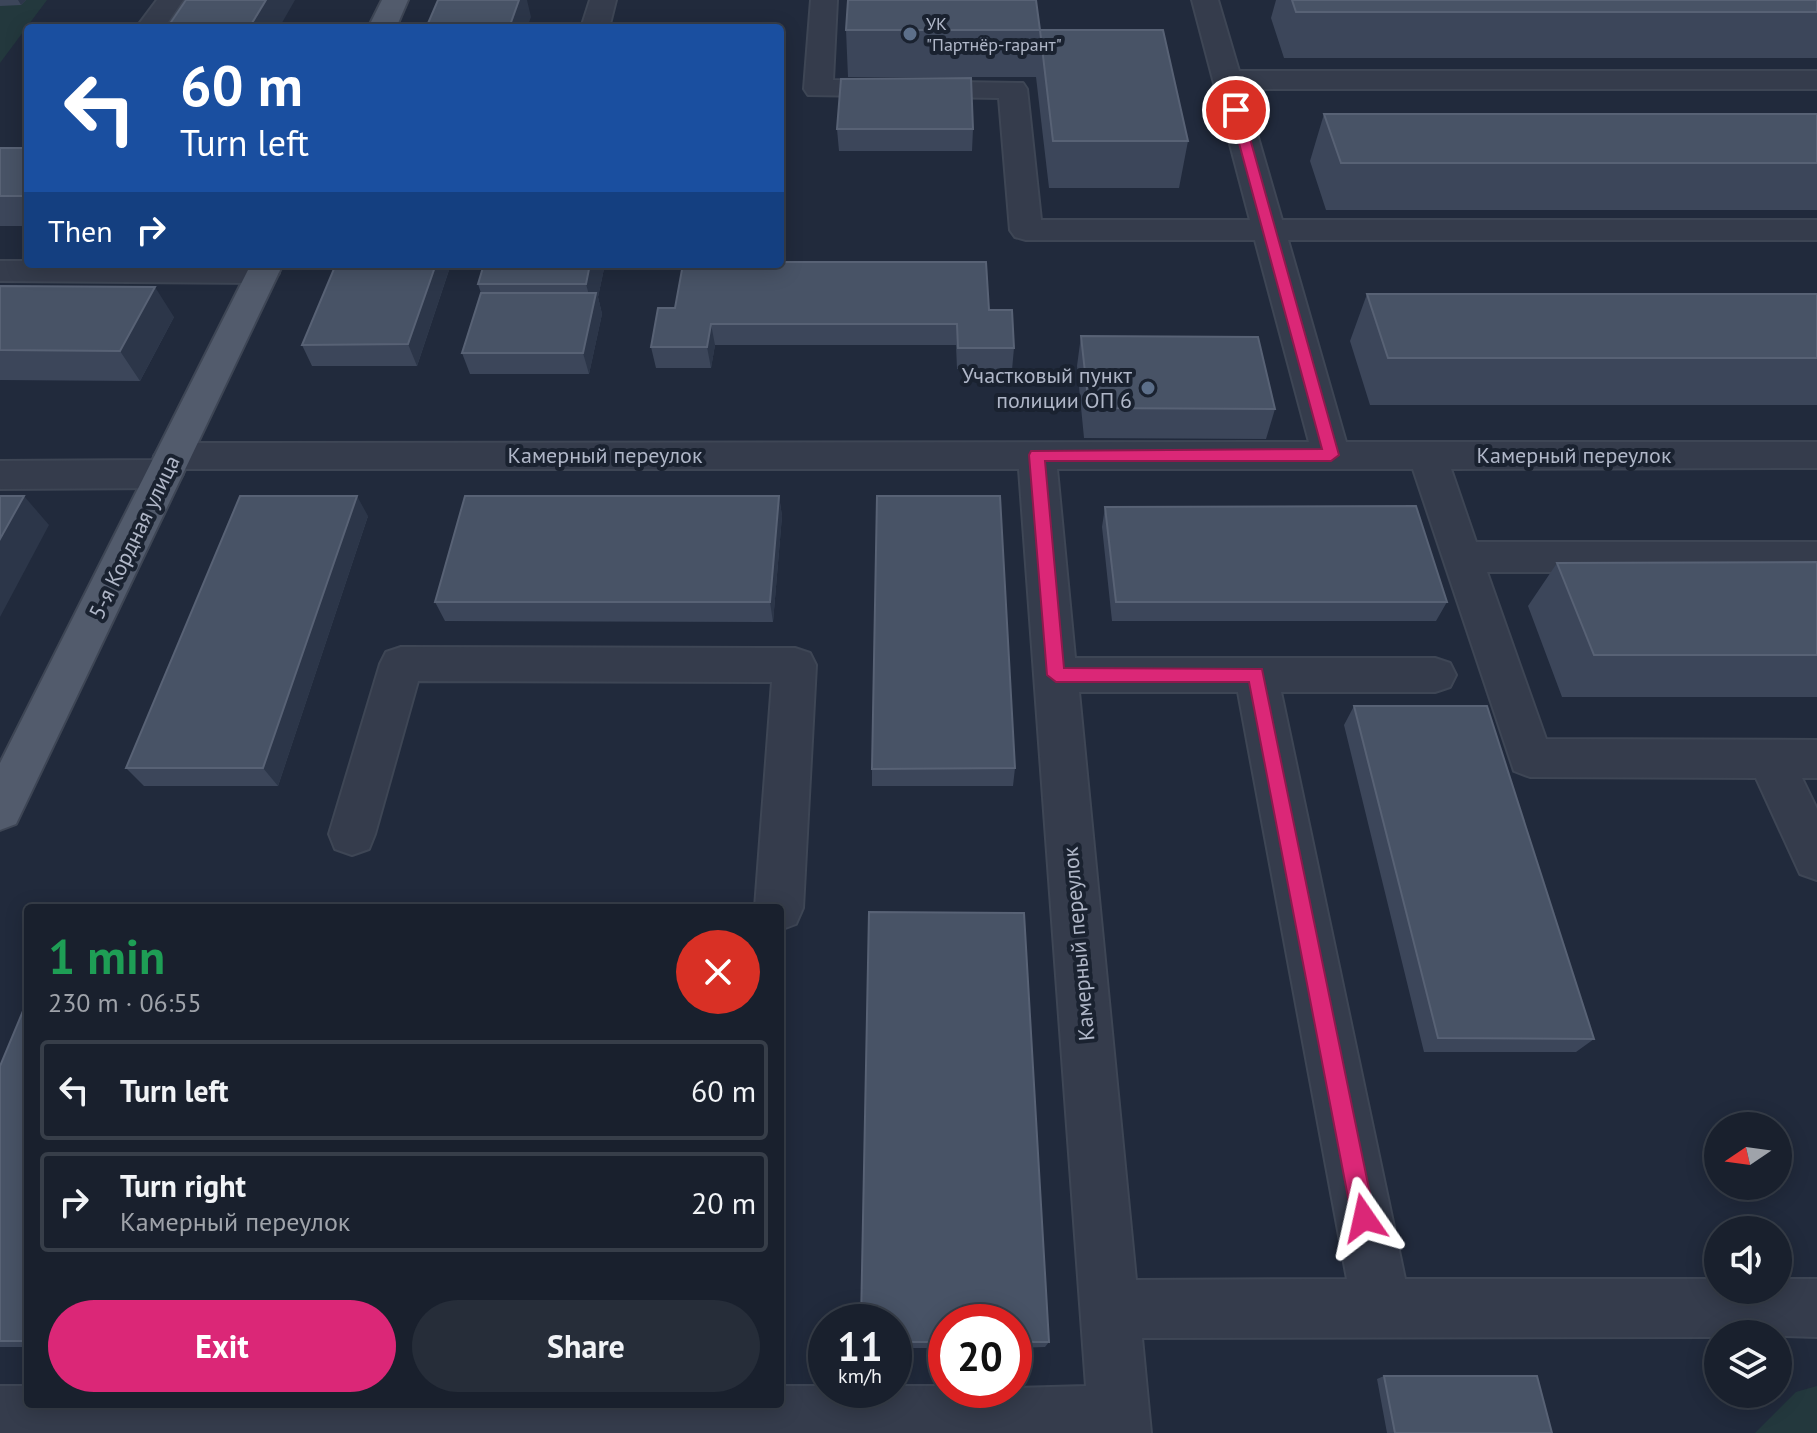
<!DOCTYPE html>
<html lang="en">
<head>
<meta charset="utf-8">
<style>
  body { margin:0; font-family:"PT Sans",sans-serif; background:#262d39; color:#f1f3f6; height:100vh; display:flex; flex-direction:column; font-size:30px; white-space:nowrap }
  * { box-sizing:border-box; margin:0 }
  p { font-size:26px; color:#9fa3aa }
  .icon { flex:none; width:44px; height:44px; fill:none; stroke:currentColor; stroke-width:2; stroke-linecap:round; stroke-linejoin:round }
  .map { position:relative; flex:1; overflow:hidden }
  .panel { position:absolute; left:24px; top:904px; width:760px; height:504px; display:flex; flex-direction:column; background:#19202d; border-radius:8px; box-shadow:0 4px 20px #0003,0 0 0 2px #373e49 }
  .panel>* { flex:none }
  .top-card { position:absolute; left:24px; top:24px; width:760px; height:244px; border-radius:8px; box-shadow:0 4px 20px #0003,0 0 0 2px #373e49; background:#1a4fa0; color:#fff; overflow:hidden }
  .needle { width:52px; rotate:257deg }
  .buttons { position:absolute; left:1704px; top:1112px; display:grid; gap:16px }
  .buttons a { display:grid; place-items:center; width:88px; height:88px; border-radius:50%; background:#19202d; box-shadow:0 4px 20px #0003,0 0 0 2px #373e49; font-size:40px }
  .speed { position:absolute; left:808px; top:1304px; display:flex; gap:16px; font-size:40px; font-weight:700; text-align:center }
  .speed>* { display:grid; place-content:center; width:104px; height:104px; border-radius:50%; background:#19202d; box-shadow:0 4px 20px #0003,0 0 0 2px #373e49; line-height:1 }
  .speed small { font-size:20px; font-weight:400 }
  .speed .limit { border:12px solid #d22; background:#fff; color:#111 }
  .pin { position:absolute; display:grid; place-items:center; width:68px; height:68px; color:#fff; margin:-34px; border:4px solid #fff; border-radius:50%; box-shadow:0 2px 8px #0007 }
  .me { position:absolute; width:88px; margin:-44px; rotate:349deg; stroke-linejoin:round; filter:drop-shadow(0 0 6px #0008) }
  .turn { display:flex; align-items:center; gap:28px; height:168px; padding:0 24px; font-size:36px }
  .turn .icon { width:104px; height:104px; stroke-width:2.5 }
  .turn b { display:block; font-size:56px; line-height:68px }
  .then { display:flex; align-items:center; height:76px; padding:0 24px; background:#0003; gap:16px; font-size:30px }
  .round { display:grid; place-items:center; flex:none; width:84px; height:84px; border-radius:42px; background:#262d39 }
  .head { display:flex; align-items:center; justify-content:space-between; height:136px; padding:0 24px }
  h1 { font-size:48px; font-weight:600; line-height:60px; color:#1e9e55 }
  .primary-button { display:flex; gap:16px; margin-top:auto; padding:16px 24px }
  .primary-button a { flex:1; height:92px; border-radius:48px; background:#db2777; color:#fff; font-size:32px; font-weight:600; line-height:92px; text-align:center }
  .primary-button a+a { background:#262d39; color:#f1f3f6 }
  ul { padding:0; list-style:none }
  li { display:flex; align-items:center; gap:24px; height:100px; margin:0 16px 12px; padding:0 8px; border:4px solid #373e49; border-radius:8px }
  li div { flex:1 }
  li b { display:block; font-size:30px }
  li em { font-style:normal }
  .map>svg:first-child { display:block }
  .green { fill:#23383d }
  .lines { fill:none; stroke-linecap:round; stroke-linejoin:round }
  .minor-casing { stroke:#3e4655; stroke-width:4 }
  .major-casing { stroke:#3e4655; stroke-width:4 }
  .minor { fill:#353c4c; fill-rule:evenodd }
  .major { fill:#525b6c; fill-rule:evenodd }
  .wall { fill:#3c465a }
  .shaded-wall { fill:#2c3649 }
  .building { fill:#485366; stroke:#586275; stroke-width:2 }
  .route { fill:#db2777; stroke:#8e194d; stroke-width:2 }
  .service-dot { fill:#5c6f8a; stroke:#1a2230; stroke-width:3 }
  .labels { text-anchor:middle; stroke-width:8; stroke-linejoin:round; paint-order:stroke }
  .far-poi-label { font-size:18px; fill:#b0b7c8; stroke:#1a2230; text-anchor:start }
  .poi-label { font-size:22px; fill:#b0b7c8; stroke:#1a2230; text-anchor:end }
  .street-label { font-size:22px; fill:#b0b7c8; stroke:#1a2230 }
</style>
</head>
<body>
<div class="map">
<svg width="1817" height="1433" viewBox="0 0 1817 1433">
  <rect width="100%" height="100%" fill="#212a3c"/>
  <path class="green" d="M0 0H47L0 63Z
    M1817 1386V1433H1755L1796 1392Z"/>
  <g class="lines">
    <defs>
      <path id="minor" d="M157 0H183L164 28H136Z
        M590 0H616L609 28H581Z
        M811 0H837L833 80 1023 83 1027 89 1041 220H1250L1192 0H1218L1239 71H1817V89H1244L1282 220H1817V240H1288L1346 442H1817V468L1451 469 1476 542H1817V572H1487L1546 739 1817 740V778H1802L1817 809V880L1800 874 1756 778 1530 777 1514 771 1413 469H1057L1075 658H1435L1450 663 1456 675 1450 687 1435 692H1281L1405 1279H1718V1290H1778V1279H1817V1337L1718 1334V1337L1142 1338 1151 1433H0V1386H28V1404H780V1386H826V1390H894V1386H946V1390L1086 1386 1019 469H180L183 474 177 484 164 488 0 489V461L157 460 154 456 160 447 173 443 1309 442 1255 240H1026L1015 237 1010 230 999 98 808 95 804 89ZM1079 692H1238L1347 1279 1136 1280Z
        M0 261H28V264H267L274 266 279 273 274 280 262 283 0 281Z
        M401 647 795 648 810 653 816 665 803 908 796 924 780 930V908H755L772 682 418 681 375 834 369 849 352 855 335 849 329 834 380 664 386 652Z"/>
      <path id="major" d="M382 0H408L396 28H368Z
        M251 264H283L16 824 0 830V763Z"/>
    </defs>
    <use href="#minor" class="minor-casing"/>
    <use href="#major" class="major-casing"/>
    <use href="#minor" class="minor"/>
    <use href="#major" class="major"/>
  </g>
  <path class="wall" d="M0 0H26L21 5 0 6Z
    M1276 0H1817V58H1284L1271 18Z
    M846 30H1040L1036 77H848Z
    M1040 30 1188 141 1179 188H1049L1036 77Z
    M1324 114H1817V210H1326L1310 161Z
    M837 129H973L972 151H839Z
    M0 148H28V226H0Z
    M451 264 417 366H312L302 345Z
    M484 264H605L598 297 602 314 589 374H470L462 353 481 293 478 284Z
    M0 286 174 317 140 381 0 380Z
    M1367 294H1817V405H1370L1350 341Z
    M658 308 989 310 1014 348 1012 370 957 369 956 345H715L711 368H656L651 347Z
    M1081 336 1275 409 1266 439 1084 438 1077 366Z
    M779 496 782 516 773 622 445 621 435 602Z
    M1105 507 1447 602 1436 621H1112L1102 527Z
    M368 516 278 786H144L126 768Z
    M1817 562V697H1562L1528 606 1557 563Z
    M1354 706 1594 1039 1576 1052H1424L1344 725Z
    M1015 768 1013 786H872V769Z
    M869 912 1024 913 1049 1342 1045 1347 1014 1348V1322H946V1348H894V1322H861Z
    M28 999V1347H0V1066Z
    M1384 1376 1552 1433H1387L1377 1379Z"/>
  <path class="shaded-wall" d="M18 0H26L21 5Z
    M266 0H295L279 28H249Z
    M519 0H527L531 17 527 28H509Z
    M436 264H451L417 366 408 344Z
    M590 264H605L598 297 602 314 589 374 583 353 593 310 586 284Z
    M155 287 174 317 140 381 120 351Z
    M711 324 715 345 711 368 707 347Z
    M24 496 49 525 0 617V539Z
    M357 496 368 516 278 786 263 768Z
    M779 496 782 516 773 622 770 602Z"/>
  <path class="building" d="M186 0H266L249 28H167Z
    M438 0H519L509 28H426Z
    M848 0H1036L1040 30H846Z
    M1292 0H1817V12H1296Z
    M1040 30H1163L1188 141H1053Z
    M971 78 973 129H837L841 79Z
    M1324 114H1817V163H1341Z
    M0 148H28V196H0Z
    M780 262H986L989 310H1012L1014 348H958L957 324H711L707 347H651L658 308H675L683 264H780Z
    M336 264H436L408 344 302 345Z
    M484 264H590L586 284H478Z
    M0 286 155 287 120 351 0 350Z
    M481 293H596L583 353H462Z
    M1367 294H1817V358H1388Z
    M1081 336 1258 337 1275 409 1089 408Z
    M0 496H24L0 539Z
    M240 496H357L263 768H126Z
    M465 496H779L770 602H435Z
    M877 496H1000L1015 768 872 769Z
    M1416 506 1447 602H1116L1105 507Z
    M1817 562V655H1594L1557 563Z
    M1354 706H1487L1594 1039 1438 1038Z
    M869 912 1024 913 1049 1342H1014V1322H946V1342H894V1322H861Z
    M28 999V1341H0V1066Z
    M1384 1376H1537L1552 1433H1395Z"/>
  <path class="route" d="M1236 107 1242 110 1339 455 1331 461H1045L1064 668 1262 669 1375 1218 1372 1226 1364 1230 1356 1226 1352 1218 1249 682H1056L1047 675 1029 455 1031 451 1322 449 1230 110Z"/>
  <g class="service-dot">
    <circle cx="910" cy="34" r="8"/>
    <circle cx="1148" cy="388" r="8"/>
  </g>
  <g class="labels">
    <g class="far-poi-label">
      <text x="926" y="30">УК<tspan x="926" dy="21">"Партнёр-гарант"</tspan></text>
    </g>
    <g class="poi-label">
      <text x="1132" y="383">Участковый пункт<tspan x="1132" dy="25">полиции ОП 6</tspan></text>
    </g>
    <g class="street-label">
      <text x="605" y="463">Камерный переулок</text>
      <text x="1574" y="463">Камерный переулок</text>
      <text transform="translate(134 537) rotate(-64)" y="8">5-я Кордная улица</text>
      <text transform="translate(1078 944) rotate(-95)" y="8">Камерный переулок</text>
    </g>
  </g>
</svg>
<div class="buttons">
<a><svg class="needle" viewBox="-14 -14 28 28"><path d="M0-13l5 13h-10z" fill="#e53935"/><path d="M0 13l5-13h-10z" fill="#9fa3aa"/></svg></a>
<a><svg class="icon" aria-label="sound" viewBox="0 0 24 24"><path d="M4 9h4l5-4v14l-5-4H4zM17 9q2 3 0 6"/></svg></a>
<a><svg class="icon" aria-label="layers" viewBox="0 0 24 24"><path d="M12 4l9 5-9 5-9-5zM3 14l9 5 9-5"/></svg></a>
</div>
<div class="speed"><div>11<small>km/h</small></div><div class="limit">20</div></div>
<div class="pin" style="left:1236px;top:110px;background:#d93025"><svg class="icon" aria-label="arrive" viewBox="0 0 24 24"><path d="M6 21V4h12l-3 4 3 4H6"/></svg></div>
<svg class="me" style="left:1364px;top:1218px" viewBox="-20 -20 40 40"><path d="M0-17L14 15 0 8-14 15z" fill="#db2777" stroke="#fff" stroke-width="4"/></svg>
<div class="top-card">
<div class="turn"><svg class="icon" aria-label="left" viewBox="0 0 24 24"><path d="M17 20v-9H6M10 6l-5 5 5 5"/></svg><div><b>60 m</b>Turn left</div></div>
<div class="then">Then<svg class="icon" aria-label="right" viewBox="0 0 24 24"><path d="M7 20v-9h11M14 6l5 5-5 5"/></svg></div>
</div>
<section class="panel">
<div class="head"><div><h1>1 min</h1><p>230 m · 06:55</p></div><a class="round" style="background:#d93025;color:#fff"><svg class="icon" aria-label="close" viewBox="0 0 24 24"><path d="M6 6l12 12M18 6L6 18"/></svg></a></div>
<ul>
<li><svg class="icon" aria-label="left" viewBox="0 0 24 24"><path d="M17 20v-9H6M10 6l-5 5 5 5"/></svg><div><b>Turn left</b></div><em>60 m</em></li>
<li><svg class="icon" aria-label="right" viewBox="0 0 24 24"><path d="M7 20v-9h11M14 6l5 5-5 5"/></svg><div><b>Turn right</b><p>Камерный переулок</p></div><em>20 m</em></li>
</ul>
<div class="primary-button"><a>Exit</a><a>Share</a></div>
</section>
</div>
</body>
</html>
